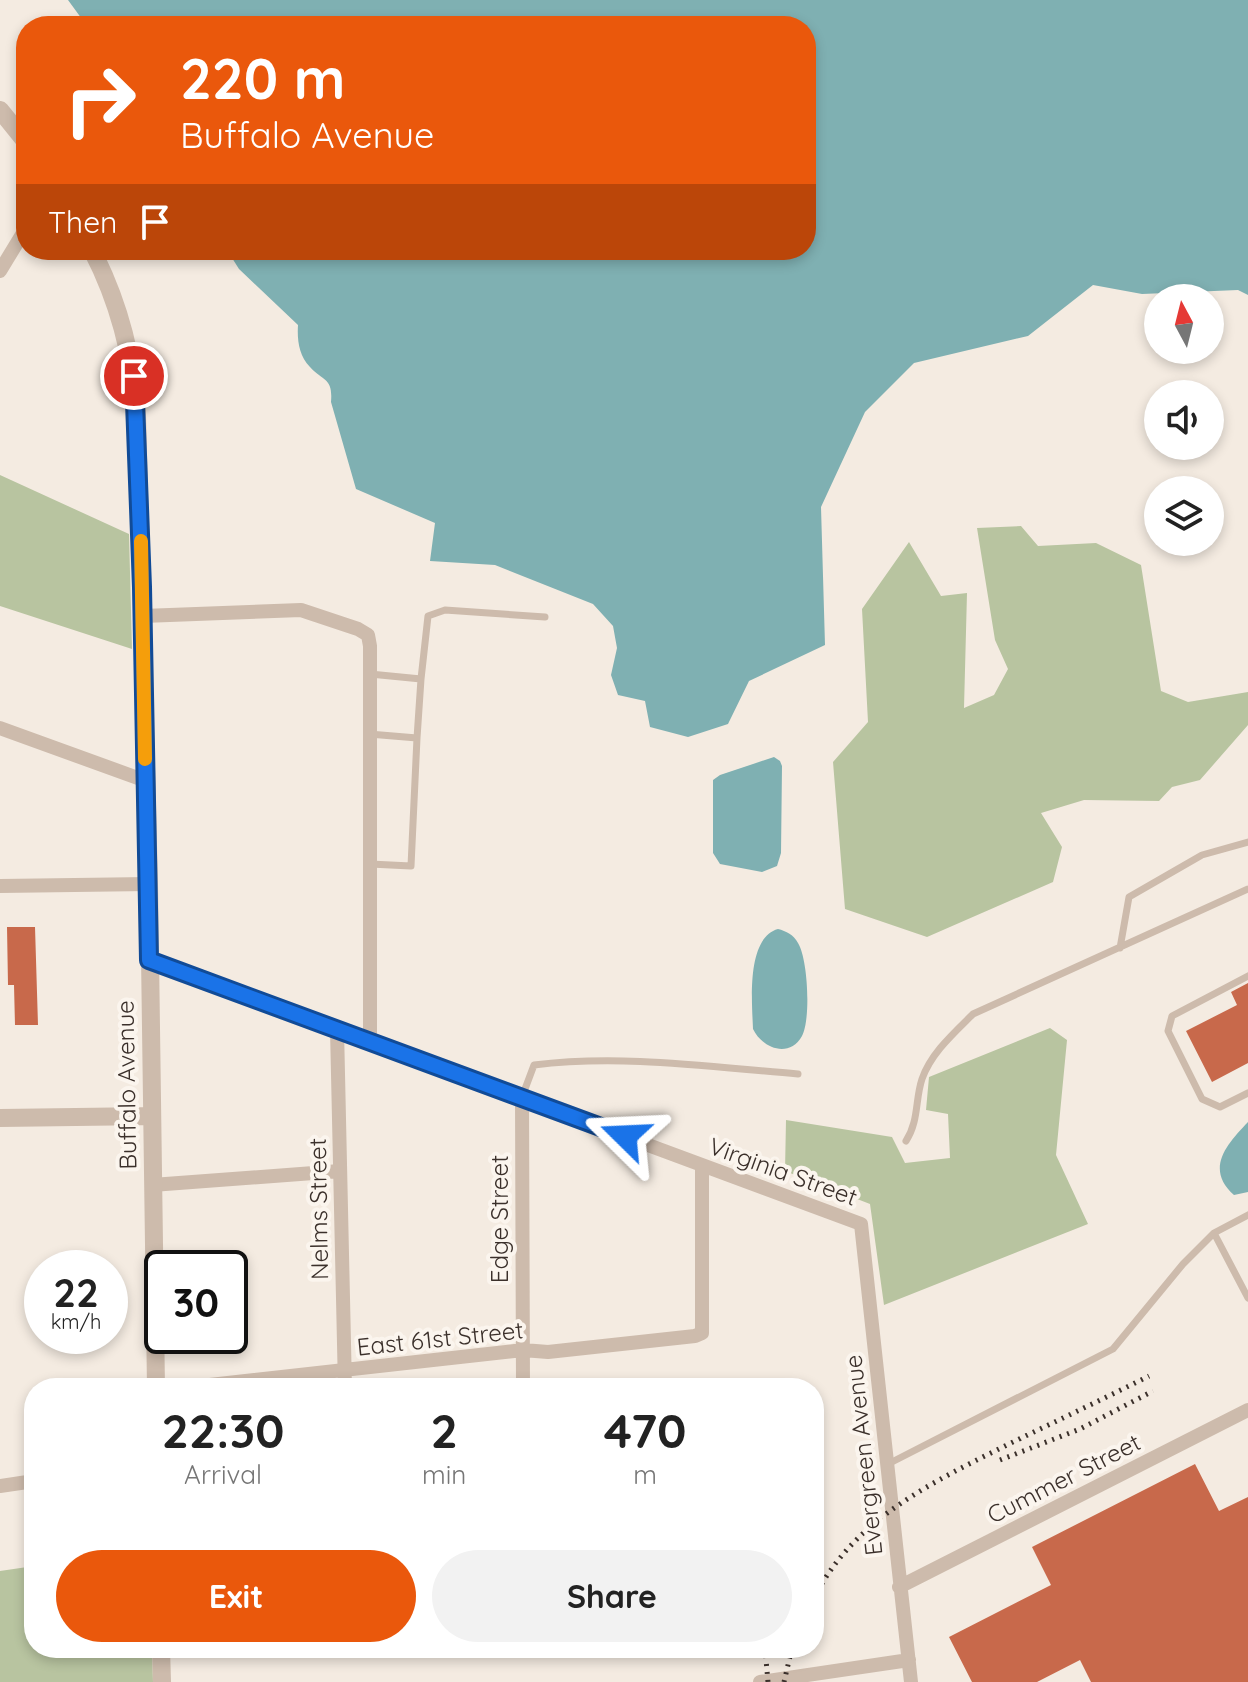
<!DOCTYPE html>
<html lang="en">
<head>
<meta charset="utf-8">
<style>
  body { margin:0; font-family:Quicksand,sans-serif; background:#f2f2f2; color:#222; height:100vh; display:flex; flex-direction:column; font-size:30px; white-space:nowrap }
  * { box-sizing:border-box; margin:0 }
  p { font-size:26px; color:#767676 }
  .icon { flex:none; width:44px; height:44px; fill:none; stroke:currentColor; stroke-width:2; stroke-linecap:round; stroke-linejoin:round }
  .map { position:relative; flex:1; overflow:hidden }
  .sheet { position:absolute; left:24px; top:1378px; width:800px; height:280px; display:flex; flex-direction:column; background:#fff; border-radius:32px; box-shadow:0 4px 12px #0003 }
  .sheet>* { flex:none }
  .hud { position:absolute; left:16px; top:16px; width:800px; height:244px; border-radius:32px; box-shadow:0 4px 12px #0003; background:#ea580c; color:#fff; overflow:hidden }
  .needle { width:52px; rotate:353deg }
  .fabs { position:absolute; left:1144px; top:284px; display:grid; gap:16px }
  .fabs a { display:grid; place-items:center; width:80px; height:80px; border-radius:50%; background:#fff; box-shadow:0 4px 12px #0003; font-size:40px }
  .speed { position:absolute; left:24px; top:1250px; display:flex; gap:16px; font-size:40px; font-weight:700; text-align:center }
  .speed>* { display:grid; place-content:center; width:104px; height:104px; border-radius:50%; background:#fff; box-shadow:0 4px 12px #0003; line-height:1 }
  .speed small { font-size:20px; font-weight:400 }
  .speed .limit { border:4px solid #111; border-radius:12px; background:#fff; color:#111 }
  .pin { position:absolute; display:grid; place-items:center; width:68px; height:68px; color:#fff; margin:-34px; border:4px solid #fff; border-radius:50%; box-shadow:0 2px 8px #0007 }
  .me { position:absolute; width:88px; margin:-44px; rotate:291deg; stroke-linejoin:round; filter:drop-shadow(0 0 6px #0008) }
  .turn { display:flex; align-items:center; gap:28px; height:168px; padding:0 32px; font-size:36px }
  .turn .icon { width:104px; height:104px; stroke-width:2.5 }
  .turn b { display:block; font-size:56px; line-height:68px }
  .then { display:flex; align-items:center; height:76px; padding:0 32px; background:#0003; gap:16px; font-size:30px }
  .eta { display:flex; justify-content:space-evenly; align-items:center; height:136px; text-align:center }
  .eta b { font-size:48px; font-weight:700; line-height:56px }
  .action { display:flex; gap:16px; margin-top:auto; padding:16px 32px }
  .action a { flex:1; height:92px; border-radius:48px; background:#ea580c; color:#fff; font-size:32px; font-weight:700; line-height:92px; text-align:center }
  .action a+a { background:#f2f2f2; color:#222 }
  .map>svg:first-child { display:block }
  .green { fill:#b8c4a0 }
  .water { fill:#7fb0b2 }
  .building { fill:#c8694b }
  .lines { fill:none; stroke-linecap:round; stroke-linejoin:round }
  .service { stroke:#cdbbac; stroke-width:7 }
  .minor { stroke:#cdbbac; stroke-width:14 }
  .tertiary { stroke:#cdbbac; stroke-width:18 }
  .rail { stroke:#3b302b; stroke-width:5; stroke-dasharray:2 6; stroke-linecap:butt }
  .route-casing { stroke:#114b97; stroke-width:20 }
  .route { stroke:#1a73e8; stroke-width:14 }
  .slow { stroke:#f59e0b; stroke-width:14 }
  .labels { text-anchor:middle; stroke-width:8; stroke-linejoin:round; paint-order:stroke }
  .street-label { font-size:24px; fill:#3b302b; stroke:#fbf5ee }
</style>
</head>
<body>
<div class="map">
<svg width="1248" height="1682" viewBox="0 0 1248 1682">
  <rect width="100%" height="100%" fill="#f4ebe1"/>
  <path class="green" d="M0 475 129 534 132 649 0 606Z
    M1021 526 1038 546 1096 543 1141 565 1161 691 1188 702 1248 692V725L1200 780 1172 787 1159 801 1084 800 1041 813 1062 847 1053 882 927 937 845 909 833 762 868 722 862 609 909 542 941 596 967 593 964 708 994 695 1008 669 995 640 977 528Z
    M1050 1028 1067 1040 1056 1155 1088 1224 884 1305 870 1204 785 1171 786 1120 892 1137 905 1163 950 1158 948 1114 926 1110 929 1077Z
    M34 1566V1648H152L153 1682H0V1571Z"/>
  <path class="water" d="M68 0H1248V295L1238 290 1142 294 1093 285 1028 336 914 363 865 412 821 507 825 645 749 681 728 724 688 737 650 727 645 701 618 695 611 675 617 648 613 626 593 604 495 565 430 561 435 523 356 489 331 402C333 378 324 382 310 367 299 356 297 340 298 325L239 269 227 250H806V26H87Z
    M774 757 780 761 782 766 781 853 777 866 762 872 720 864 713 853V780L720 775Z
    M778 929C786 931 794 935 798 943 808 959 811 1019 802 1036 789 1059 762 1048 753 1029 752 1002 746 938 778 929Z
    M1248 1122V1192L1234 1195C1205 1169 1226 1145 1248 1122Z"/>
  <path class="building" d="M7 927H35L38 1025H15L14 985H8Z
    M1248 983V1063L1212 1082 1186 1031 1237 1005 1231 992Z
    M1195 1464 1219 1511 1248 1497V1682H1091L1080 1660 1037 1682H972L949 1637 1051 1585 1032 1547Z"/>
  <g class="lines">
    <path class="service" d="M370 674 421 679 428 616 445 610 545 617
      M369 734 417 738 421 679
      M370 864 411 866 417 738
      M1120 948 1129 897 1202 855 1248 842
      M1248 976 1172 1016 1168 1031 1202 1099 1220 1107 1248 1093
      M522 1097 534 1065C621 1054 711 1067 798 1074
      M906 1141C919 1121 915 1100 922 1079 931 1053 954 1033 973 1014L1248 889
      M1214 1233 1248 1298
      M888 1464 1113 1349 1183 1264 1214 1233 1248 1215"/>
    <path class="minor" d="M0 271 26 228
      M143 616 301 610 358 629 368 635 370 646V1040
      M0 728 146 781
      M0 886 149 884
      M149 960 861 1224 911 1682
      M337 1029 345 1388
      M522 1097 523 1388
      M152 1185 340 1171
      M183 1388 523 1350 548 1352 695 1336 702 1333V1166
      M0 1486 34 1481
      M899 1587 1248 1410
      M760 1682 909 1660"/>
    <path class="tertiary" d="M0 110 26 142
      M92 250C119 302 133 357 137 415L149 884 156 1388
      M0 1118 151 1116
      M161 1648 162 1682"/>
    <path class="rail" d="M1000 1460 1080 1429 1153 1391
      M814 1598C855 1516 939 1479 1017 1440 1061 1419 1105 1398 1149 1376
      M765 1648 768 1682
      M784 1682 792 1648"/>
  </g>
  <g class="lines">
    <defs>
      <path id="route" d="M134 376 142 587 149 960 625 1136"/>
    </defs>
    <use href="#route" class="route-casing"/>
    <use href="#route" class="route"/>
    <path class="slow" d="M141 541 145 759"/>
  </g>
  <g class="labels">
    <g class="street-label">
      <text transform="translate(127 1085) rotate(-91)" y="8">Buffalo Avenue</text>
      <text transform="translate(783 1172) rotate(20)" y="8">Virginia Street</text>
      <text transform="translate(319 1209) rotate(-91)" y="8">Nelms Street</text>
      <text transform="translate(500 1219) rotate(-90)" y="8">Edge Street</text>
      <text transform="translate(440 1339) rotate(-6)" y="8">East 61st Street</text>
      <text transform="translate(864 1455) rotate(-96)" y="8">Evergreen Avenue</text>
      <text transform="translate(1064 1479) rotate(-27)" y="8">Cummer Street</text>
    </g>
  </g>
</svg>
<div class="fabs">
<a><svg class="needle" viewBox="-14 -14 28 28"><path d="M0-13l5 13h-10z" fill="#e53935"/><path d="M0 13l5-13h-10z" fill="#767676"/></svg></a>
<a><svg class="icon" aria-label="sound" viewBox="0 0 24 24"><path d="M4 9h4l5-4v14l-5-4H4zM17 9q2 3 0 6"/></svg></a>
<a><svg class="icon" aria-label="layers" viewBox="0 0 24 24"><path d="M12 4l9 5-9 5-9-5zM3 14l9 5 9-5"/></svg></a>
</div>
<div class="speed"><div>22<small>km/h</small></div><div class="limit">30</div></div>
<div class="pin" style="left:134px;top:376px;background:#d93025"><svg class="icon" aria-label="arrive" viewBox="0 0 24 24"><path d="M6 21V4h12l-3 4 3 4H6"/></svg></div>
<svg class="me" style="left:625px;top:1136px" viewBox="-20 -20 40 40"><path d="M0-17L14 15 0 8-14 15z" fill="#1a73e8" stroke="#fff" stroke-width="4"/></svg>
<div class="hud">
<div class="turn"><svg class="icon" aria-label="right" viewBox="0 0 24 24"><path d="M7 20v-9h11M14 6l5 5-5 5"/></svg><div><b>220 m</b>Buffalo Avenue</div></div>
<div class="then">Then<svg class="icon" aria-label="arrive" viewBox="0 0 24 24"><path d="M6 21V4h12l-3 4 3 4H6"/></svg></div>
</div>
<section class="sheet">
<div class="eta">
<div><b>22:30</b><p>Arrival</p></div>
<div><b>2</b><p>min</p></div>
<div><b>470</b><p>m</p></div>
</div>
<div class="action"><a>Exit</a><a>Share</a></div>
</section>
</div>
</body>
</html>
